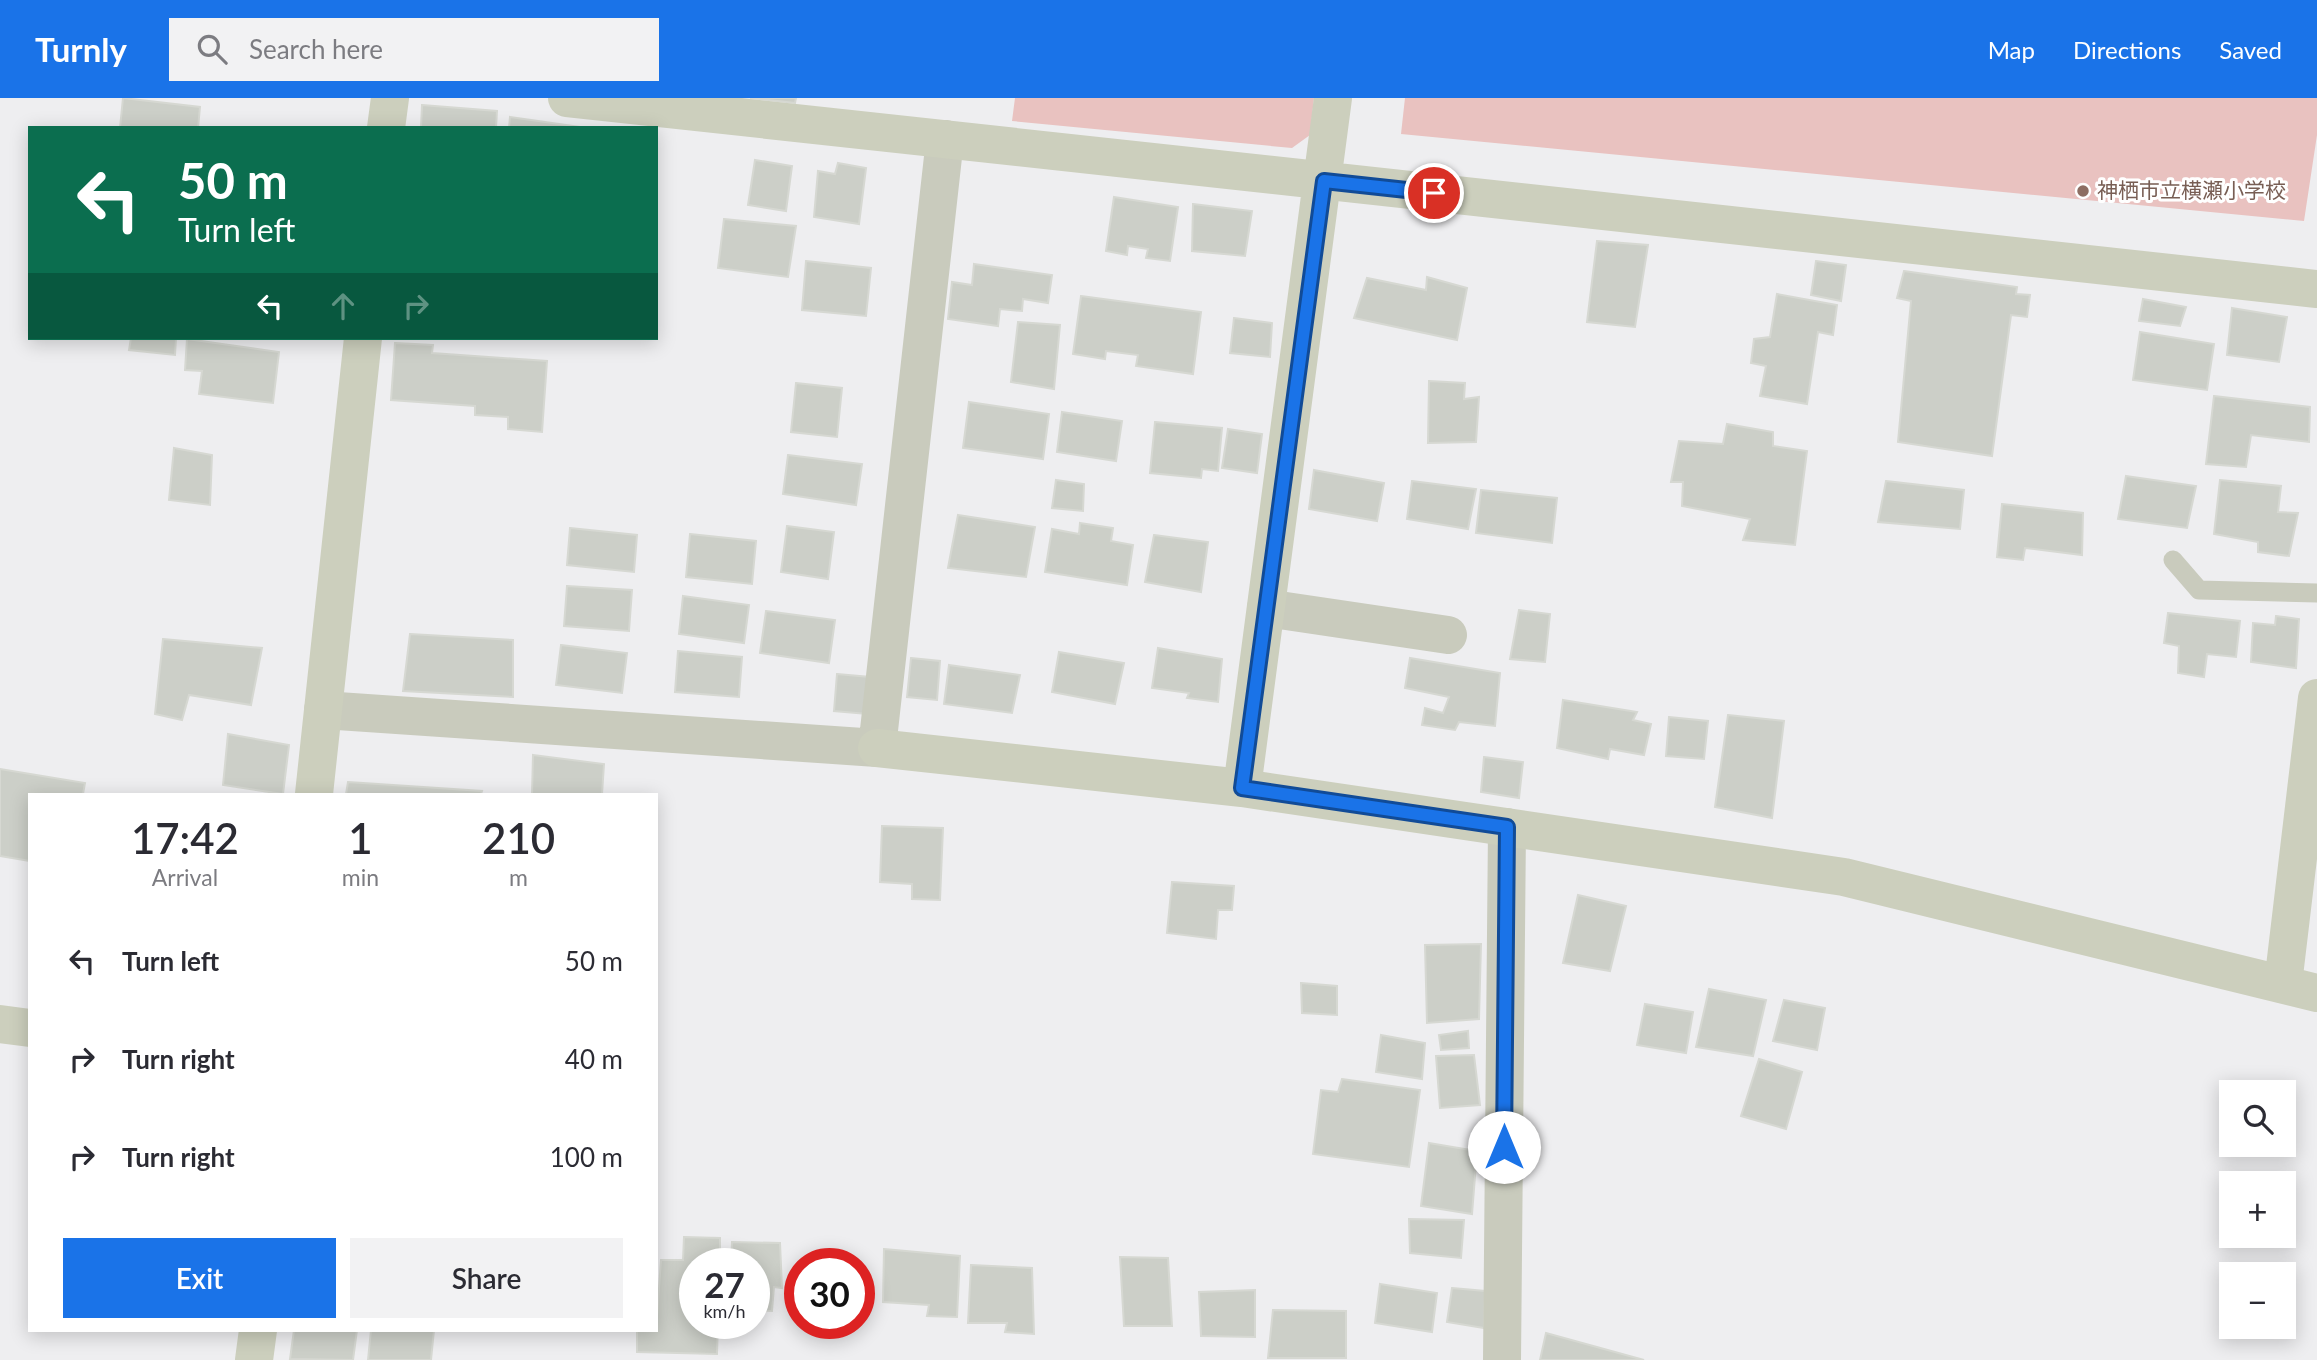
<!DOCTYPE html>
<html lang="en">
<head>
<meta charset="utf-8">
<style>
  body { margin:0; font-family:Lato,"Noto Sans JP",sans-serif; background:#f2f2f3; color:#2b2b33; height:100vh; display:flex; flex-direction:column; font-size:26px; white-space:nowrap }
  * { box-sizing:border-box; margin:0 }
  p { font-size:23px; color:#7c7c81 }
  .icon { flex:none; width:38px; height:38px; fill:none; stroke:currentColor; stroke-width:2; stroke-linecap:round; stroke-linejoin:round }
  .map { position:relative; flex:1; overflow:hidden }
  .sheet { position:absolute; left:28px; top:695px; width:630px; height:539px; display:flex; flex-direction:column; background:#fff; border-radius:0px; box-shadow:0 4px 18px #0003 }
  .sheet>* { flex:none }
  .hud { position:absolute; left:28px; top:28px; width:630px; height:214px; border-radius:0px; box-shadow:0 4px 18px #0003; background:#0b6e4f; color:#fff; overflow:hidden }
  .fabs { position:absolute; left:2219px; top:982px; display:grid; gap:14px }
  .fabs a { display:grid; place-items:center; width:77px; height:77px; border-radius:0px; background:#fff; box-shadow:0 4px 18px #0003; font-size:35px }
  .speed { position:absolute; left:679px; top:1150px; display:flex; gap:14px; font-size:35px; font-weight:700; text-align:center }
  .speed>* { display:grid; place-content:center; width:91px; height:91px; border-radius:50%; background:#fff; box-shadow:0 4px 18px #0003; line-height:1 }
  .speed small { font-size:18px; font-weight:400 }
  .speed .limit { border:10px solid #d22; background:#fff; color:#111 }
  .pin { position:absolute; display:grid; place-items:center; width:60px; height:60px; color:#fff; margin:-30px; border:4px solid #fff; border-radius:50%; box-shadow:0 2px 7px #0007 }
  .me { position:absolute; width:77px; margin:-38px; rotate:0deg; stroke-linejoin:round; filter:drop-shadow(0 0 5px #0008) }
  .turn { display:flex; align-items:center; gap:24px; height:147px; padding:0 35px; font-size:32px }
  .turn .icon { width:91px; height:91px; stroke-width:2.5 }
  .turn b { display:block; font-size:49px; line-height:60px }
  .lanes { display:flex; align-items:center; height:66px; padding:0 35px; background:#0003; justify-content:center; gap:35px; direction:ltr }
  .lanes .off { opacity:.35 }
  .eta { display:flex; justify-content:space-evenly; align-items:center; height:119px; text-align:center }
  .eta b { font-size:42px; font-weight:600; line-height:49px }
  .cta { display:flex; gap:14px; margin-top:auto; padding:14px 35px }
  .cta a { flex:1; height:80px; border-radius:0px; background:#1a73e8; color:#fff; font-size:28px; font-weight:600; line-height:80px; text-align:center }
  .cta a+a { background:#f2f2f3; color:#2b2b33 }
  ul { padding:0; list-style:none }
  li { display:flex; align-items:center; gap:21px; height:98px; padding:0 35px }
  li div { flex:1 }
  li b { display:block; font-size:26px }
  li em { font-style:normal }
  header { display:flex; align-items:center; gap:42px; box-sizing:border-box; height:98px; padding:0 35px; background:#1a73e8; color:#fff }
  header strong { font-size:33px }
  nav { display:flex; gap:38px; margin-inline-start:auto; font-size:24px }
  .search { width:490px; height:63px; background:#f2f2f3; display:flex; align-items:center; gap:18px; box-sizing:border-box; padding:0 24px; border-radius:0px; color:#7c7c81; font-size:26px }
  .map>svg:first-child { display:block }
  .green { fill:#e9c2c0 }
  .building { fill:#cccfc8; stroke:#d6d8d2; stroke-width:2 }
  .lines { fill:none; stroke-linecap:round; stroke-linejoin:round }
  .lane { stroke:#c9cbbd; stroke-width:19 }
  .street { stroke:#c9cbbd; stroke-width:38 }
  .secondary { stroke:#cccfbd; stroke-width:38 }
  .route-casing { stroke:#114b97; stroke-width:18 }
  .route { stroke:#1a73e8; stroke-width:12 }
  .education-dot { fill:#8d6e63; stroke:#fff; stroke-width:2.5 }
  .labels { text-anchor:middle; stroke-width:6; stroke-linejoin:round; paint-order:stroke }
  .education-label { font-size:21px; fill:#785e54; stroke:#fff; text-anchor:start }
</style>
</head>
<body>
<header>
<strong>Turnly</strong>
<div class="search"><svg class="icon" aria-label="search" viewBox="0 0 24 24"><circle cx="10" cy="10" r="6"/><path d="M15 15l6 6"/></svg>Search here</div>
<nav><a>Map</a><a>Directions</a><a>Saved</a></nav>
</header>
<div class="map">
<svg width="2317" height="1262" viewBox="0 0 2317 1262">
  <rect width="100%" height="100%" fill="#eeeef0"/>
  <path class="green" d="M1015 0H1314L1310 37 1292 50 1012 23Z
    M1405 0H2317V37L2304 123 1401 36Z"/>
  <path class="building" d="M123 0 200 9 198 30H120Z
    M750 0H796L795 5Z
    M422 7 497 13 496 30H421Z
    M510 19 581 29V30H509Z
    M755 62 792 68 786 113 748 107Z
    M838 65 866 70 859 126 814 119 818 73 835 76Z
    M1114 99 1178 109 1170 163 1146 160 1148 151 1128 148 1127 157 1106 153Z
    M1193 106 1252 113 1245 158 1192 153Z
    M724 121 796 128 788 179 718 170Z
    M1597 143 1648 147 1635 229 1587 224Z
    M806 163 871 170 866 218 802 212Z
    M1816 163 1846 167 1841 203 1811 197Z
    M974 166 1052 177 1048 205 1023 201 1022 213 1000 211 998 228 948 221 952 184 972 187Z
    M1904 173 2017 189 2016 196 2030 197 2027 219 2011 217 1992 358 1898 344 1911 203 1897 200Z
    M1427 179 1467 190 1457 242 1354 220 1367 180 1426 192Z
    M1777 196 1837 207 1833 237 1818 234 1807 306 1760 298 1766 268 1751 265 1754 241 1770 239Z
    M1081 198 1201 214 1193 276 1136 268 1138 257 1106 253 1105 261 1073 256Z
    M2143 201 2186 209 2180 228 2139 223Z
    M2232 210 2287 219 2279 264 2227 257Z
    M1234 220 1272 225 1270 259 1230 255Z
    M1018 224 1060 227 1054 291 1011 284Z
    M2140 234 2214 246 2207 292 2133 282Z
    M131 240H176L175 257 129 252Z
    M187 241 279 254 273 305 199 296 202 273 185 272Z
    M395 245 433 247 432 255 547 263 542 334 508 331V319L475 317V308L391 302Z
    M1429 283 1465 285 1464 301 1479 299 1476 344 1428 345Z
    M796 285 842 290 837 339 791 334Z
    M2214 298 2310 309 2309 344 2251 337 2246 369 2206 366Z
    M969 304 1049 316 1043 361 963 350Z
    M1062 314 1122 323 1116 363 1057 354Z
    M1155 324 1222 330 1218 373 1202 371 1201 380 1150 375Z
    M1727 326 1773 334V348L1807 353 1795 447 1743 442 1750 421 1682 408 1683 384H1671L1679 343 1723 346Z
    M1228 331 1262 336 1257 375 1222 370Z
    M174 350 212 357 210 407 169 402Z
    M788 357 862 366 856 407 783 396Z
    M1314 372 1384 385 1377 423 1309 411Z
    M2126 378 2196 388 2187 430 2118 421Z
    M1056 382 1084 386 1083 413 1052 410Z
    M2220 382 2281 388 2278 414 2298 415 2289 458 2258 454V444L2214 436Z
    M1412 383 1476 391 1468 431 1407 421Z
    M1886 383 1964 392 1960 431 1878 424Z
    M1481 392 1557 400 1552 445 1476 435Z
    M2002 406 2083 415 2082 457 2025 450 2023 462 1997 459Z
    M958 417 1035 429 1026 479 948 470Z
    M1080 425 1113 430 1111 443 1133 447 1127 487 1045 474 1052 431 1079 436Z
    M787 428 834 434 828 481 781 474Z
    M570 430 637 437 634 474 567 467Z
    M690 436 756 443 752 486 686 479Z
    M1154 437 1208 444 1201 494 1145 484Z
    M567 488 632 492 629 533 564 528Z
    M683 498 749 507 744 545 679 536Z
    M1519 512 1550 516 1545 564 1510 561Z
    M766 513 835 522 829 565 760 555Z
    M2168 515 2240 523 2236 559 2207 556 2204 579 2178 575 2179 548 2164 545Z
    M2276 518 2299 521 2296 570 2251 564 2253 525 2275 527Z
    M410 536 513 542V599L403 593Z
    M163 541 262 550 251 607 189 597 182 622 155 616Z
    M561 547 627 555 622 595 556 587Z
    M1158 550 1222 561 1218 604 1187 600 1189 595 1152 590Z
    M678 553 742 559 739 599 675 594Z
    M1059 554 1124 565 1115 606 1052 594Z
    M911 560 940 563 937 602 907 599Z
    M1410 560 1500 575 1495 628 1459 624 1455 632 1422 627 1425 610 1443 615 1449 599 1405 590Z
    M949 567 1020 577 1012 615 944 606Z
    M837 576 870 579 867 616 834 613Z
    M1563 602 1637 614 1633 622 1651 626 1644 657 1610 651 1608 661 1557 650Z
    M1728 617 1784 623 1772 720 1715 709Z
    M1669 619 1708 623 1704 661 1666 658Z
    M228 636 289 647 283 696 223 687Z
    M533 657 604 666 602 696H532Z
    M1484 659 1523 664 1519 700 1481 694Z
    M0 671 85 685 83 696H30V763L0 758Z
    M348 684 482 693 481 696H346Z
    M882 728 943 730 940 802 912 801V786L880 784Z
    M1172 784 1234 788 1232 812H1218L1216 841 1167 835Z
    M1578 797 1626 808 1610 873 1563 865Z
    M1481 846 1479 921 1427 925 1425 847Z
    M1301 885 1337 888V917L1302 915Z
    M1709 891 1766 902 1753 958 1696 949Z
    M1784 902 1825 910 1817 952 1773 943Z
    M1645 906 1693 914 1686 955 1637 947Z
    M1468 933 1469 950 1441 952 1439 937Z
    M1381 937 1425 945 1422 981 1376 974Z
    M1474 957 1480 1007 1440 1010 1436 958Z
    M1759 961 1802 974 1786 1031 1741 1018Z
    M1342 981 1420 992 1409 1069 1313 1056 1321 992 1338 994Z
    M1429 1045 1477 1053 1472 1116 1421 1108Z
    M1409 1121 1464 1122 1461 1160 1410 1155Z
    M684 1139 720 1140V1166H695V1225H718L717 1256 637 1254V1232H656L661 1162H683Z
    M732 1144 780 1145 782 1190 774 1189 772 1213 754 1212V1166H731Z
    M884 1151 960 1158 957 1219 927 1218 929 1207 883 1204Z
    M1120 1159 1168 1160 1172 1228H1124Z
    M971 1167 1032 1170 1034 1236 1005 1234 1007 1225H968Z
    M1380 1186 1437 1195 1432 1234 1375 1225Z
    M1452 1190 1485 1193 1484 1230 1447 1224Z
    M1255 1192V1239L1201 1238 1199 1194Z
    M1273 1212 1346 1213V1260H1268Z
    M294 1232H357L353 1262 290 1261Z
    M371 1232H434L431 1262H368Z
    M1546 1235 1644 1262H1540Z"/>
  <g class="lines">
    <path class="lane" d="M2173 462 2199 492 2317 495"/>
    <path class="street" d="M1266 510 1448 537
      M323 612 877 650 945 41
      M1502 1262 1507 729"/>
    <path class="secondary" d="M567 0 2317 191
      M386 30 390 0
      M877 650 1242 690 1844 779 2317 895
      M1242 690 1333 0
      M314 696 363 240
      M2283 886 2317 600
      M0 926 30 930
      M254 1262 258 1232"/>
  </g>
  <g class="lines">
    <defs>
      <path id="route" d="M1434 95 1324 83 1242 690 1507 729 1504 1049"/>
    </defs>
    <use href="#route" class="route-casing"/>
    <use href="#route" class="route"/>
  </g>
  <circle class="education-dot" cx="2083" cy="93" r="7"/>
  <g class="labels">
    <g class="education-label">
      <text x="2097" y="100">神栖市立横瀬小学校</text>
    </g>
  </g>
</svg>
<div class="fabs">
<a><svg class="icon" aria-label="search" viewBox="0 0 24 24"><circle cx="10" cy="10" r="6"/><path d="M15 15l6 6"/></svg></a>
<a>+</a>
<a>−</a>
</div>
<div class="speed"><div>27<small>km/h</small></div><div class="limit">30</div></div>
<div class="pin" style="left:1434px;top:95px;background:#d93025"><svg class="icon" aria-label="arrive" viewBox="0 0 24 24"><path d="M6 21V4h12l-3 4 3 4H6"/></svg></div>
<svg class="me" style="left:1504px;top:1049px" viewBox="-20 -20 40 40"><circle r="19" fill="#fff"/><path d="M0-13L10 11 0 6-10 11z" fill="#1a73e8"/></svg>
<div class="hud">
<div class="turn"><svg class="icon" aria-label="left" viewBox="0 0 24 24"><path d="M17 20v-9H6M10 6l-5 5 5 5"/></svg><div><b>50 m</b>Turn left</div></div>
<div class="lanes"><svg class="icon" aria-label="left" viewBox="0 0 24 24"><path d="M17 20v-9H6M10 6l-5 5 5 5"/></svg><svg class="icon off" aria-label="ahead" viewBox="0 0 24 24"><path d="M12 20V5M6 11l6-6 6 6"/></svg><svg class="icon off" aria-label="right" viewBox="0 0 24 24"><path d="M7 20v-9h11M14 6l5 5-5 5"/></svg></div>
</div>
<section class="sheet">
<div class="eta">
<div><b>17:42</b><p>Arrival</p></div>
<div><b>1</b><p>min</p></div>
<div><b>210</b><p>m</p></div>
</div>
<ul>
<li><svg class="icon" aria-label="left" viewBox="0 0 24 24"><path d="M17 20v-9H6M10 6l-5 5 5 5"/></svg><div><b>Turn left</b></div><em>50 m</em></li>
<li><svg class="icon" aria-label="right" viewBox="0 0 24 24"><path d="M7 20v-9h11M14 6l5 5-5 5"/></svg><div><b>Turn right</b></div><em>40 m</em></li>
<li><svg class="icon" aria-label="right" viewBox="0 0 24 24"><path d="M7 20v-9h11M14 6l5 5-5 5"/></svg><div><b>Turn right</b></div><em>100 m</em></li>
</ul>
<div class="cta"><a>Exit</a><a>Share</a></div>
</section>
</div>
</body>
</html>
